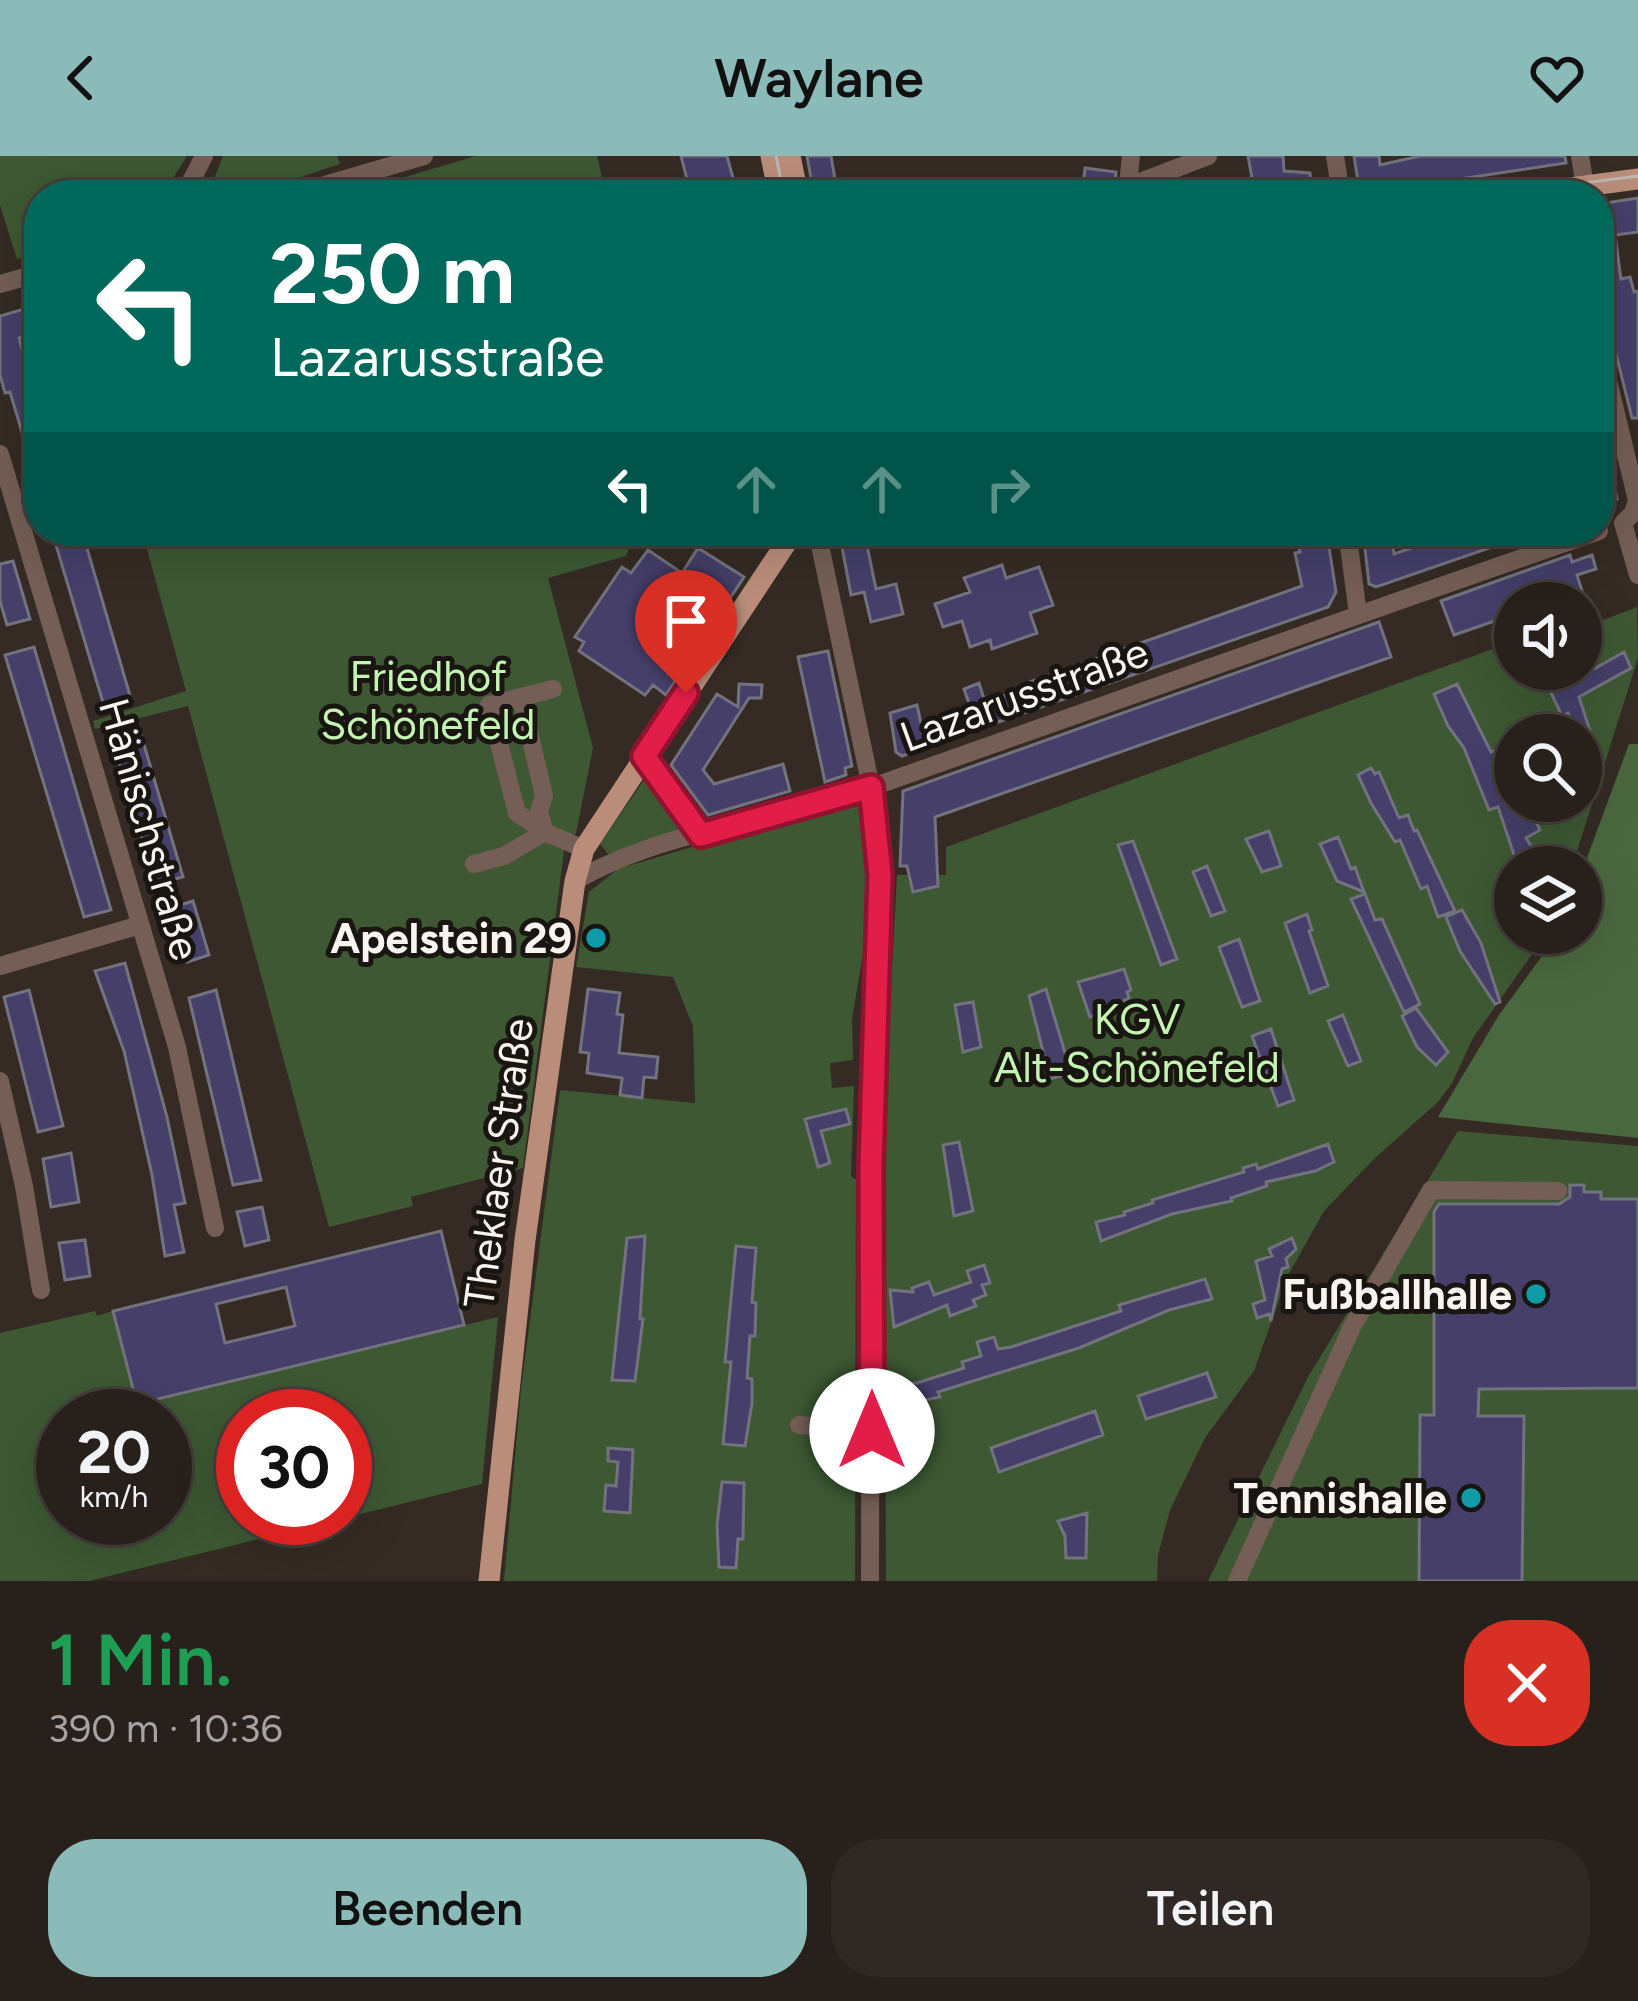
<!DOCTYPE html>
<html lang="de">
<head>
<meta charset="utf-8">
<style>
  body { margin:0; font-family:Figtree,sans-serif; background:#302824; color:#f1f3f6; height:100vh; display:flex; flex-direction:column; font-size:45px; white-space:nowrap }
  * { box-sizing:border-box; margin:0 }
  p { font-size:39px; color:#a5a3a3 }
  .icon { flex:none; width:66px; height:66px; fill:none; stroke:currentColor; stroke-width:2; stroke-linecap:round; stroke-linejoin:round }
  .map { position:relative; height:1425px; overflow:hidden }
  .side { display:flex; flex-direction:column; background:#28201b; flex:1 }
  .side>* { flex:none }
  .banner { position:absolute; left:24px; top:24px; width:1590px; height:366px; border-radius:48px; box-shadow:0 12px 48px #0002,0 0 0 3px #443e3a; background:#00695c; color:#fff; overflow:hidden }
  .fabs { position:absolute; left:1494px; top:426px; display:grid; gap:24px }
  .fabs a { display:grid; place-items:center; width:108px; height:108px; border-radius:50%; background:#28201b; box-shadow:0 12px 48px #0002,0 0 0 3px #443e3a; font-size:60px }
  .speed { position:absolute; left:36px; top:1233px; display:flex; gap:24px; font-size:60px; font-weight:700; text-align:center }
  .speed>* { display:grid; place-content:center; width:156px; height:156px; border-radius:50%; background:#28201b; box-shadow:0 12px 48px #0002,0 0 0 3px #443e3a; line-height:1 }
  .speed small { font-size:30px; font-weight:400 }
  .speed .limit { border:18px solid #d22; background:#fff; color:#111 }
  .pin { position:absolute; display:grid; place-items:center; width:102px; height:102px; color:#fff; margin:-123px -51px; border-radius:50% 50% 50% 0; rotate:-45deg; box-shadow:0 0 12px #0007 }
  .pin .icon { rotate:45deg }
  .me { position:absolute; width:132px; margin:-66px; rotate:0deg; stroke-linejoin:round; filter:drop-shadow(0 0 9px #0008) }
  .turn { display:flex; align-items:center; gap:42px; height:252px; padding:0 48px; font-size:54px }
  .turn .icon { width:156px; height:156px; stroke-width:2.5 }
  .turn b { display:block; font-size:84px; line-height:102px }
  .lanes { display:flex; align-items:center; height:114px; padding:0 48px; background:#0003; justify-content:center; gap:60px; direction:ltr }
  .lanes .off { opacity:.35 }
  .round { display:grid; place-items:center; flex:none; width:126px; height:126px; border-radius:48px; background:#302824 }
  .headline { display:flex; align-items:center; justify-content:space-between; height:204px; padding:0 48px }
  h1 { font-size:72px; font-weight:600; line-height:90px; color:#1e9e55 }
  .button { display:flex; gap:24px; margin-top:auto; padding:24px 48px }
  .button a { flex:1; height:138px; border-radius:48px; background:#8bbbb9; color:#111; font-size:48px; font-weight:600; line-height:138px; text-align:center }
  .button a+a { background:#302824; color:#f1f3f6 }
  header { display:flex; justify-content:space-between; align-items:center; height:156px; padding:0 48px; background:#8bbbb9; color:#111; font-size:54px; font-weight:600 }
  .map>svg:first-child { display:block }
  .green { fill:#3d5833; fill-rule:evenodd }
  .forest { fill:#4a683f }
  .building { fill:#453f6a; stroke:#73727f; stroke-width:3; fill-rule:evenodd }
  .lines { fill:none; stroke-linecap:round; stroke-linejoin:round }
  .minor { stroke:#745e55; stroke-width:18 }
  .major { stroke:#ba8d7a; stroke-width:21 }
  .tram { stroke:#bdb6b1; stroke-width:3 }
  .route-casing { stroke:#92132f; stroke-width:30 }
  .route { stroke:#e11d48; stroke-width:21 }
  .culture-dot { fill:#0f9aa8; stroke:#191511; stroke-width:4.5 }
  .labels { text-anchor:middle; stroke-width:10; stroke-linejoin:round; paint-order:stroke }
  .park-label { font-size:42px; fill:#c4f4b1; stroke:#191511 }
  .street-label { font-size:42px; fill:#faf4ef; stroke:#191511 }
  .poi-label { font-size:42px; font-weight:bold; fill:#faf4ef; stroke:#191511; text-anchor:end }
</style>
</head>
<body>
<header><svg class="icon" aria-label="back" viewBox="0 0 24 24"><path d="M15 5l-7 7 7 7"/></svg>Waylane<svg class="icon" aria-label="heart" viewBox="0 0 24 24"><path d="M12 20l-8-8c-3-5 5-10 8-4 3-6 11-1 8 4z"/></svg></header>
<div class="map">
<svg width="1638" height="1425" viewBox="0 0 1638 1425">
  <rect width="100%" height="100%" fill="#352b24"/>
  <path class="green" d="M0 0H187L162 39H39V96L17 103 0 49Z
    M223 0H337L340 8C309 17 237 48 209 35Z
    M476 0H597L606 39H344Z
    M142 375H636L626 400 548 422 593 592 576 677 564 695 523 1012 411 1041 413 1050 329 1071 188 550 95 573 93 565 186 535Z
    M1637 451 1638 502 1572 711H1515V777H1547L1473 882 1452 927 1438 946 1375 1002 1324 1055 1287 1121 1254 1215 1205 1282 1170 1354 1158 1399 1157 1425H886L884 958 897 719H946V691L1515 485V513H1581V461L1588 458 1593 468ZM1515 579H1581V645H1515Z
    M646 621 689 675 608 698 600 688Z
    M859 641 871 751 852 863 853 904 830 907 832 932 854 930 851 1020 856 1024 855 1425H504L521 1233 560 934 695 947 693 870 673 821 576 811 589 736 618 713Z
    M1458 975 1638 990V1425H1208L1308 1221Z
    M95 1155 97 1160 113 1155 136 1249 498 1161 482 1328 89 1425H0V1177ZM63 1260H165V1362H63ZM243 1260H345V1362H243Z"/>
  <path class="forest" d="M1629 588H1638V982L1438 961 1499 859 1559 777H1581V718Z"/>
  <path class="building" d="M681 0H727L736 33 725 36 726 39H691Z
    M807 0H831L837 35 814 39Z
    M1248 0H1283L1284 15 1310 17 1312 39H1275V34L1240 39 1237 24 1252 22Z
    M1354 0H1379L1380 9 1420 0H1565L1566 7 1360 38Z
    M1085 12 1116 16 1114 39H1082Z
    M1638 42V76L1615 79 1621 123 1630 121 1634 136 1638 135V262H1632L1599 130V48Z
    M31 151 38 176 19 182 39 253V319L35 320 10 236 5 237 0 219V160Z
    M1599 285H1605L1617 343 1599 354Z
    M66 375H82L131 543 104 550 53 379Z
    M839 375H864L876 433 896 428 903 458 871 466 864 436 851 439Z
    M1363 375H1391L1394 398 1460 375 1533 377 1376 431 1369 428Z
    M1327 378 1336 436 1328 451 978 573 964 533 979 527 985 546 1025 533 1024 528 1302 430 1295 397 1300 396 1297 384Z
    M698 392 744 421 666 539 653 529 645 539 579 495 584 486 575 481 622 411 631 417 648 394 682 417Z
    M1570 399 1572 406 1592 399 1596 413 1577 419 1582 435 1546 447H1515V458L1454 479 1441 445Z
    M13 405 30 463 7 469 0 445V408Z
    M1002 409 1006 422 1039 411 1053 449 1030 457 1037 477 992 493 990 484 970 491 962 465 943 471 935 448 970 436 964 422Z
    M1379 466 1391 501 935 661 938 730 913 736 907 710H900L903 635Z
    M34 491 111 754 84 761 5 499Z
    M828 495 852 610 845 612 846 619 825 626 798 501Z
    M1624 496 1631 512 1579 541 1590 575 1577 579 1568 557 1562 560 1545 524 1570 513H1594Z
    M739 528 762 529 761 542H749L703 614 714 628 783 608 790 635 708 659 671 609 717 538 738 551Z
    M1457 528 1491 596 1496 594 1507 625 1512 623 1515 654 1523 651 1527 661 1533 659 1540 674 1526 682 1537 699 1516 705 1498 651 1489 654 1464 592 1448 570 1434 538Z
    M917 549 922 572 941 564 949 584 902 600 896 596 890 557Z
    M140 575 183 721 156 728 112 584Z
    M1371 612 1375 618 1379 616 1399 662 1408 659 1414 675 1417 674 1455 755 1438 761 1427 730 1421 733 1400 684 1395 686 1371 647 1358 619Z
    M1269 675 1281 710 1262 716 1246 683Z
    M1338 681 1351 713 1355 711 1364 736 1337 725 1320 688Z
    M1133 685 1177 803 1161 809 1118 689Z
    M1207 710 1225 755 1211 760 1193 716Z
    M1365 738 1375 764 1382 763 1420 848 1404 856 1351 743Z
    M193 745 209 799 187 806 171 752Z
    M1462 754 1481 787 1500 846 1495 848 1460 795 1446 761Z
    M1307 758 1312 774 1309 775 1328 830 1310 837 1285 767Z
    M1239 783 1260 845 1242 851 1219 791Z
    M125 807 167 961 185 1047 174 1049 184 1096 165 1100 152 1019 124 895 95 815Z
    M1124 813 1131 834 1127 836 1129 842 1090 861 1078 826Z
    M588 833 620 837 617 858 623 859 619 897 658 901 656 922 644 921 642 942 620 939 622 922 587 917 589 897 580 896Z
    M1046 833 1071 917 1050 923 1029 840Z
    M29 834 63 970 38 976 4 841Z
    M216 834 261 1024 233 1029 189 842Z
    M973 846 981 891 963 896 955 849Z
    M1416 852 1448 896 1436 909 1417 891 1402 860Z
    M1343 859 1361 905 1348 910 1328 865Z
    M1271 873 1294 944 1278 950 1252 880Z
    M846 953 850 968 821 975 830 1007 818 1011 805 963Z
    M959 986 973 1055 954 1060 943 989Z
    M1328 988 1334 1006 1315 1015 1266 1026 1267 1030 1231 1042 1232 1045 1172 1058 1101 1085 1096 1066 1125 1059 1124 1056 1153 1047 1152 1044 1244 1016 1243 1012 1256 1008 1258 1013Z
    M71 997 79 1046 51 1051 43 1003Z
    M1570 1029H1584V1036H1601V1043H1638V1232L1479 1233 1478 1260H1524L1522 1425H1419L1420 1259H1434V1056L1439 1048H1559L1570 1041Z
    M262 1051 269 1084 245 1090 237 1056Z
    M441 1075 464 1169 137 1248 113 1155ZM286 1131 295 1170 225 1187 216 1148Z
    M645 1080 640 1163H643L635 1225 612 1224 627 1082Z
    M1292 1082 1296 1093 1286 1103 1288 1111 1282 1113 1271 1165 1269 1158 1257 1162 1253 1148 1265 1144 1256 1105 1272 1100 1269 1093Z
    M85 1084 90 1120 65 1124 59 1087Z
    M736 1090 756 1092 752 1146 756 1147 755 1180H750L747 1222 752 1223V1247L745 1290 723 1288 731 1206H725Z
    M984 1109 990 1127 982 1129 986 1139 973 1144 976 1150 950 1160 947 1149 894 1171 890 1134 913 1136 912 1132 929 1126 934 1139 971 1126 967 1115Z
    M1205 1123 1212 1143 1169 1154 1079 1192 938 1236 940 1241 902 1248 903 1255 889 1256 888 1229 917 1227 964 1212 962 1206 981 1200 977 1186 994 1181 998 1193 1011 1191 1121 1155 1119 1149Z
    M1207 1217 1216 1241 1146 1263 1138 1240Z
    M1095 1255 1103 1279 999 1316 991 1292Z
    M608 1292 633 1294 630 1357 604 1355 606 1329 616 1330 618 1306 608 1305Z
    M722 1326 744 1327 743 1383H738L736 1412 719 1411 717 1369Z
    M1087 1357 1086 1402H1066L1065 1380 1058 1365Z"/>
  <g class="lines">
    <path class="minor" d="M1335 0 1341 39
      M1580 0 1585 30
      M1127 31 1208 0
      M1127 37 1131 0
      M184 39 204 0
      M291 39 424 0
      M0 128 39 117
      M1599 188 1637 344 1633 357 1623 367
      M0 298 177 891 215 1072
      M1623 367 1638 419
      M817 375 871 631 880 719 871 1010 870 1425
      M1347 375 1358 458
      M521 541 544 640 539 656 545 676 517 657 489 549Z
      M521 541 553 533
      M644 600 701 679
      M474 708 504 700 545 676 584 693
      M575 725C666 673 780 663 878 629 1118 545 1358 458 1599 375
      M0 810 140 769
      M0 925 24 1030 41 1134
      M799 1269 872 1275
      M1237 1425 1352 1171 1431 1034 1558 1035"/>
    <path class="major" d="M771 0 779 39
      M790 0 798 39
      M1517 39 1638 23
      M489 1425 525 1084 575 725 584 693 794 375"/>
    <path class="tram" d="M776 0 784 39
      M1491 39 1638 20"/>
  </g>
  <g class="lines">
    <defs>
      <path id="route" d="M686 537 644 600 701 679 871 631 880 719 871 1010 872 1275"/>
    </defs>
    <use href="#route" class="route-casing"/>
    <use href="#route" class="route"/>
  </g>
  <g class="culture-dot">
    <circle cx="596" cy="782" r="12"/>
    <circle cx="1536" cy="1138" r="12"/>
    <circle cx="1471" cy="1342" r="12"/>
  </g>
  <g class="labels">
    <g class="park-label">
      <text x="428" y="535">Friedhof<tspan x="428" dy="48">Schönefeld</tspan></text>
      <text x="1137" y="878">KGV<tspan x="1137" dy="48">Alt-Schönefeld</tspan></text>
    </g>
    <g class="street-label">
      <text transform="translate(1024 538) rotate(-20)" y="15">Lazarusstraße</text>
      <text transform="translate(150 673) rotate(74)" y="15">Hänischstraße</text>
      <text transform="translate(498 1007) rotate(-82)" y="15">Theklaer Straße</text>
    </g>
    <g class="poi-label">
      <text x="572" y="797">Apelstein 29</text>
      <text x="1512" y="1153">Fußballhalle</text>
      <text x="1447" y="1357">Tennishalle</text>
    </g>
  </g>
</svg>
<div class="fabs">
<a><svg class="icon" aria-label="sound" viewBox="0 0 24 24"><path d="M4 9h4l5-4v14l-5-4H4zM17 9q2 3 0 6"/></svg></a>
<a><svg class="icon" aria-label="search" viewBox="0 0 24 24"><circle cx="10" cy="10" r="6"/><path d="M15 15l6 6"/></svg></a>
<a><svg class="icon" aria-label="layers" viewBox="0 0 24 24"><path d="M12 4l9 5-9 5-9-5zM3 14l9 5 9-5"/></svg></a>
</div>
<div class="speed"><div>20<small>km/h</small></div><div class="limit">30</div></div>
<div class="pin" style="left:686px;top:537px;background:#d93025"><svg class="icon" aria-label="arrive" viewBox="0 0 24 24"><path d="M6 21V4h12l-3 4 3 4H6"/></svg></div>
<svg class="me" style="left:872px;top:1275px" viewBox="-20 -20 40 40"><circle r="19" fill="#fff"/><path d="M0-13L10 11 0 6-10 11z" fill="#e11d48"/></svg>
<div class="banner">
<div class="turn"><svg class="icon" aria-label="left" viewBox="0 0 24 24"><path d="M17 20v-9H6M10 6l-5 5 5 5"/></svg><div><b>250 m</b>Lazarusstraße</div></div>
<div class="lanes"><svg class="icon" aria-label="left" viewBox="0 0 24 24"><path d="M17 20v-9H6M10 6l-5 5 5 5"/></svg><svg class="icon off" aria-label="ahead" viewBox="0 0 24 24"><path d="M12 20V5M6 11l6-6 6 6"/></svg><svg class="icon off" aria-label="ahead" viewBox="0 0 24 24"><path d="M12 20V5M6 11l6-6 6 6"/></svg><svg class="icon off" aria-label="right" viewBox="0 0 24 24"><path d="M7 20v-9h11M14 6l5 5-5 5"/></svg></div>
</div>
</div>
<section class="side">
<div class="headline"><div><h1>1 Min.</h1><p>390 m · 10:36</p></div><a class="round" style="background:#d93025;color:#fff"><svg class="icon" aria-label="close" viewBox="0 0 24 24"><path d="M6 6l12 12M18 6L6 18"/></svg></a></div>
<div class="button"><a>Beenden</a><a>Teilen</a></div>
</section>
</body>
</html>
